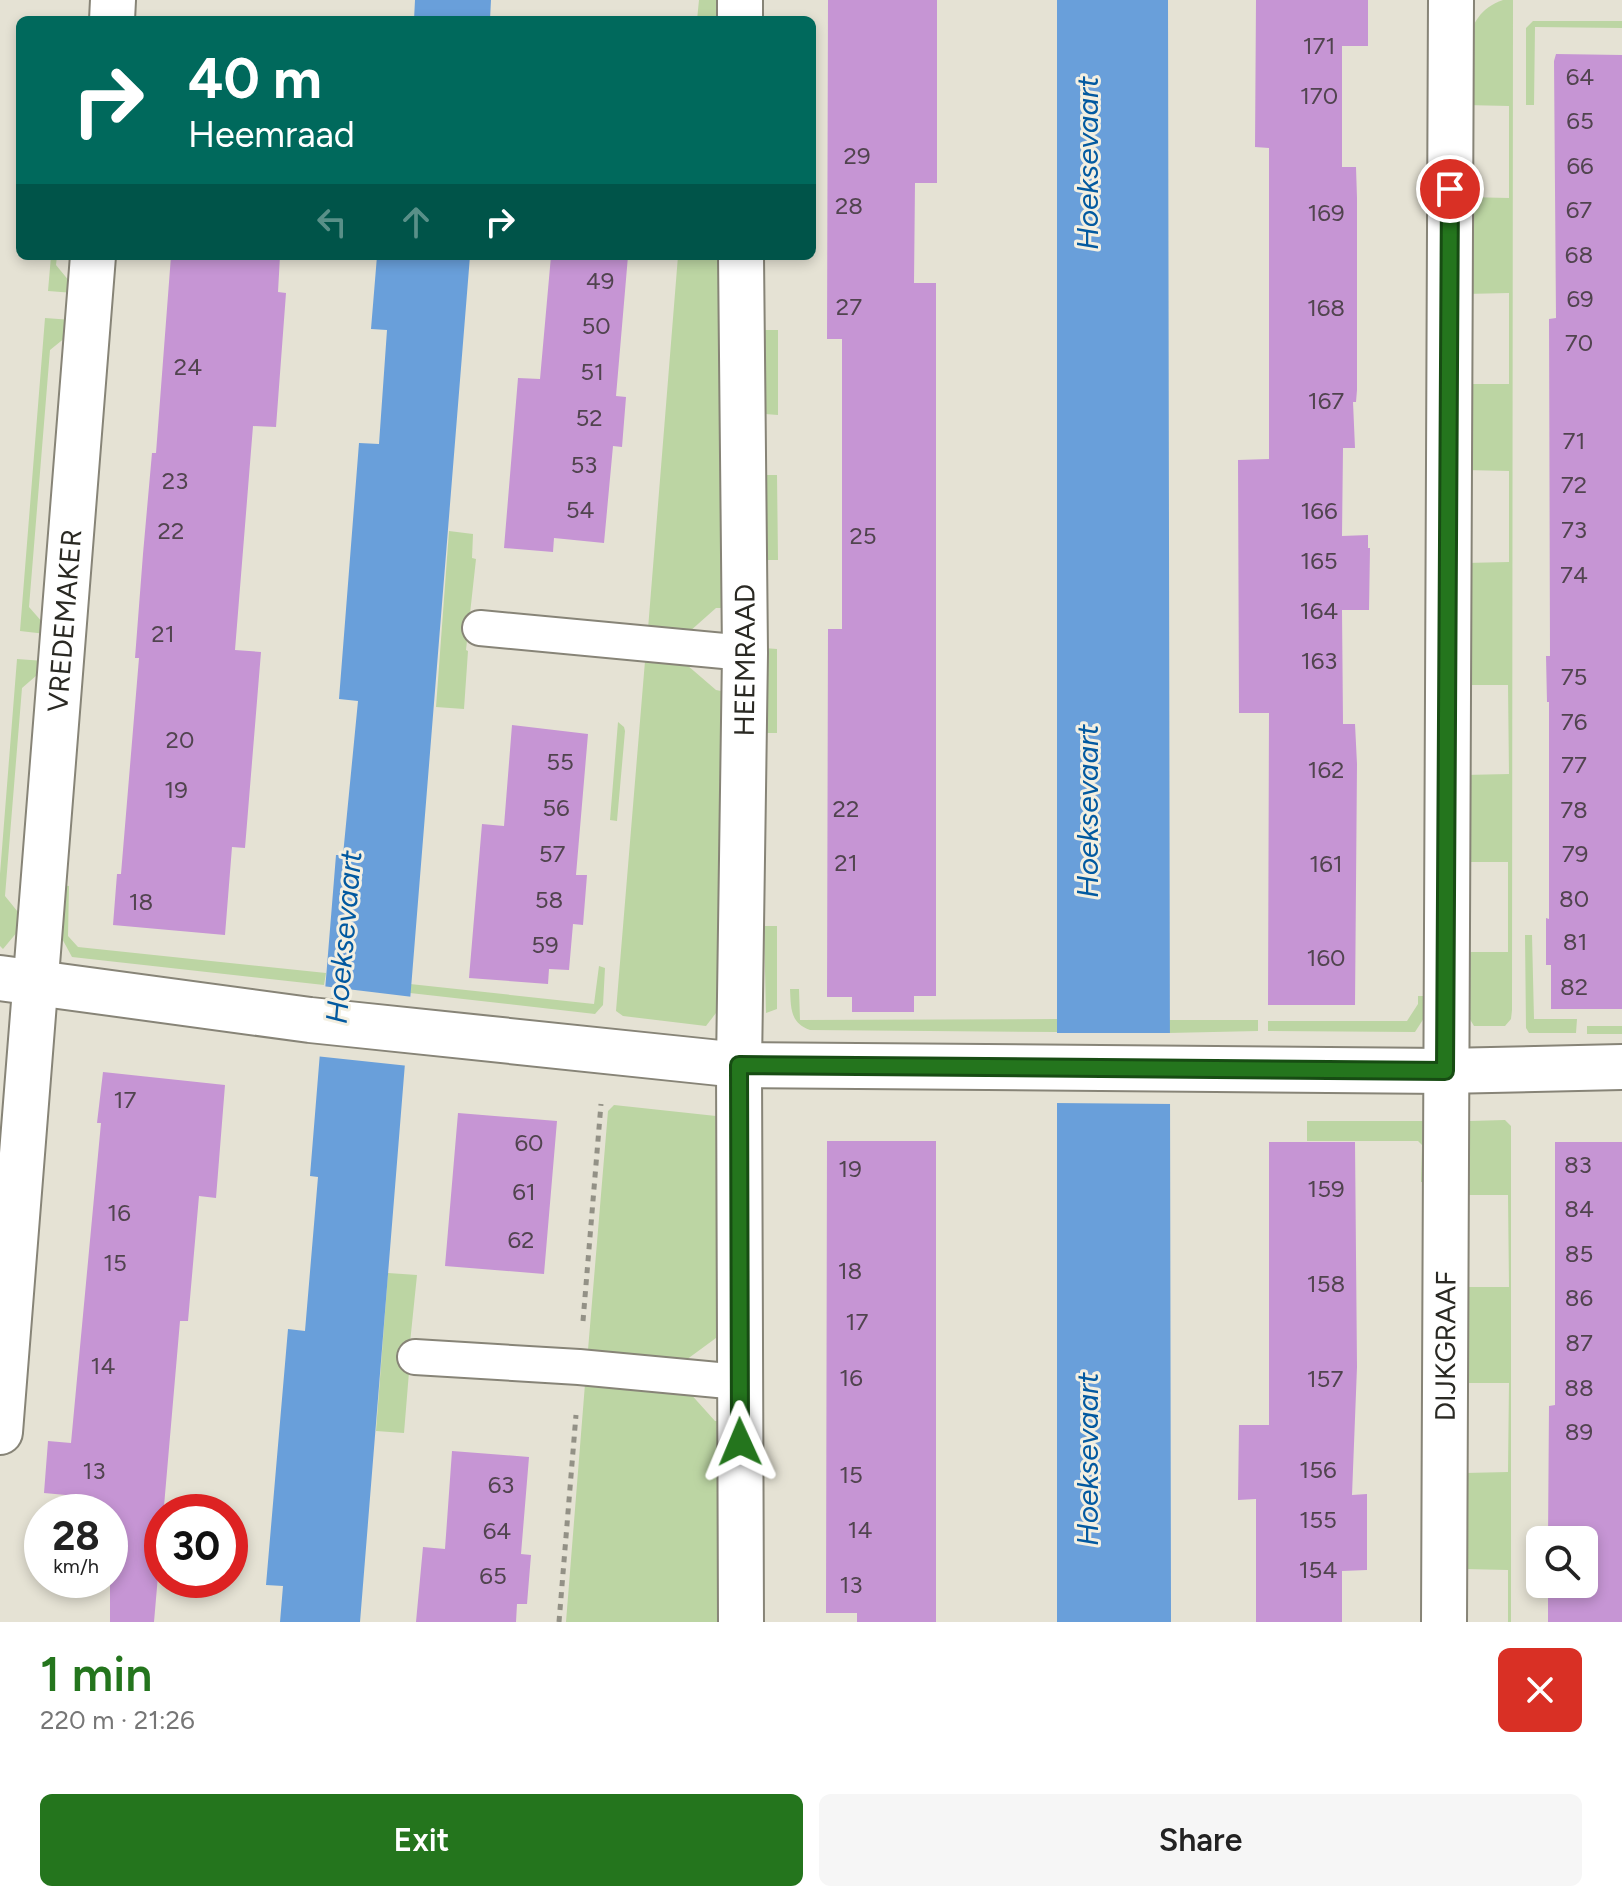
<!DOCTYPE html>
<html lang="en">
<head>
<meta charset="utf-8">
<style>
  body { margin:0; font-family:Figtree,sans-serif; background:#f6f6f6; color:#222; height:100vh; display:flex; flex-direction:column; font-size:30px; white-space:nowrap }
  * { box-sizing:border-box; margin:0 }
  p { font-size:26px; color:#767676 }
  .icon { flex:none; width:44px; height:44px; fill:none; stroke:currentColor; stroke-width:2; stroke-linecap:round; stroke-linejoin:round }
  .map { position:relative; height:1622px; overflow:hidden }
  .panel { display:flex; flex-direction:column; background:#fff; flex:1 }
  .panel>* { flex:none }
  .top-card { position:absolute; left:16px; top:16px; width:800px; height:244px; border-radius:12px; box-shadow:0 4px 12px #0003; background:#00695c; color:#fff; overflow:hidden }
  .tools { position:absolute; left:1526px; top:1526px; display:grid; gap:16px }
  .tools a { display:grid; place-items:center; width:72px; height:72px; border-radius:12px; background:#fff; box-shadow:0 4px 12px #0003; font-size:40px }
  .speed { position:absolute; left:24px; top:1494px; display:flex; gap:16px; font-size:40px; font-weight:700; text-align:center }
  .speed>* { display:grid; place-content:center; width:104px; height:104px; border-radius:50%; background:#fff; box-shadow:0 4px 12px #0003; line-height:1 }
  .speed small { font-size:20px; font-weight:400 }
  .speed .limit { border:12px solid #d22; background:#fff; color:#111 }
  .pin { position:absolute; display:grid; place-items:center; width:68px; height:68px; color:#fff; margin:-34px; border:4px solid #fff; border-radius:50%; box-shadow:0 2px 8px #0007 }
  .me { position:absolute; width:88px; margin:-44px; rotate:359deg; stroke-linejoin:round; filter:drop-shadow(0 0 6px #0008) }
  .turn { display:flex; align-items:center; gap:28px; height:168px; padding:0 40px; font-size:36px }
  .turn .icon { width:104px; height:104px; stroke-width:2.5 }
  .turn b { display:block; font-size:56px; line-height:68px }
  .lanes { display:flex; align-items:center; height:76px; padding:0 40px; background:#0003; justify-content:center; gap:40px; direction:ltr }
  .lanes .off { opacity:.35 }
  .round { display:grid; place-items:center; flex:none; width:84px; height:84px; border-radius:12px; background:#f6f6f6 }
  .headline { display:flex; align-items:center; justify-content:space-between; height:136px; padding:0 40px }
  h1 { font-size:48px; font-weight:600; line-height:60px; color:#24751d }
  .cta { display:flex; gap:16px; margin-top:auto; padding:16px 40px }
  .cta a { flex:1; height:92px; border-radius:12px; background:#24751d; color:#fff; font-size:32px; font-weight:600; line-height:92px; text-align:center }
  .cta a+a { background:#f6f6f6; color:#222 }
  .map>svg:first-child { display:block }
  .green { fill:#bcd5a3 }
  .water { fill:#699fda }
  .pier { fill:#e5e2d4 }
  .building { fill:#c695d4 }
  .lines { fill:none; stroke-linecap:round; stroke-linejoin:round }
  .lane-casing { stroke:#878477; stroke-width:38 }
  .street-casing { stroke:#878477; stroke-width:48 }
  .path { stroke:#939186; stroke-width:5; stroke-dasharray:6 6; stroke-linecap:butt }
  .lane { stroke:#fff; stroke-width:34 }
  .street { stroke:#fff; stroke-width:44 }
  .route-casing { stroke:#174c13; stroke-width:20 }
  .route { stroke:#24751d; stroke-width:14 }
  .labels { text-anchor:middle; stroke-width:6; stroke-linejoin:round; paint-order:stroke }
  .number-label { font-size:24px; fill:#51444f }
  .street-label { font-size:28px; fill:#2a2923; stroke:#f3efe1 }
  .water-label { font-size:30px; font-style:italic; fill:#0259a0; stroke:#f3efe1 }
</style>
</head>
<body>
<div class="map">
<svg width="1622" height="1622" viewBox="0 0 1622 1622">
  <rect width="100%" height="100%" fill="#e5e2d4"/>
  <path class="green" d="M699 0H722V20H697Z
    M1503 0H1513L1512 1010 1511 1019 1505 1026H1474L1468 1016 1464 952H1508V862H1464V775L1509 774 1508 685H1464L1465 563 1509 562V471L1465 470V384H1509V293L1465 294V197L1509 198V106L1465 105C1467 67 1458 15 1503 0Z
    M1533 21H1622V28L1535 27 1534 105H1526V28Z
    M51 256H57L56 265 74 287V293L48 291Z
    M678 256H722L721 608H716L689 632 648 629Z
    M45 318 72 320 71 333 50 350 29 607 43 623 46 634 20 631Z
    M765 330H778V415L765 414Z
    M765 475H777L778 560H765Z
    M449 531 473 534 472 558 476 559 466 650 468 651 464 709 436 707Z
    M764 648 777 649V733H765Z
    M17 659 44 661V669L22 688 5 896 22 917 18 931 3 949 0 946V874Z
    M645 661 687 665 716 690 721 691 720 1003 716 1013 706 1026 623 1016 616 1011Z
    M618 722 624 727 625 731 617 821 610 820Z
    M60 885 69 886 68 936 78 947 326 973 324 985 72 957 59 933Z
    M764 926H777V1009L766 1013Z
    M1525 935H1532L1534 1019H1577L1576 1033H1529L1526 1028Z
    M599 966 605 968 603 1005 595 1014 410 993V984L594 1004Z
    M790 989H799L800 1020 1058 1019V1032L810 1030C790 1023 791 1008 790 989Z
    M1418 996H1430L1426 1015 1415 1032 1268 1031V1021H1407L1418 1004Z
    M1169 1020H1258V1031L1168 1033Z
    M1587 1026H1622V1034H1587Z
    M614 1105 716 1116 719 1125 721 1338H716L686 1360 588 1350 608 1111Z
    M1505 1120 1511 1126V1622H1508V1570L1465 1569V1473L1508 1472 1509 1383H1464L1465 1287H1509L1508 1195H1465L1466 1132 1470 1121Z
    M1307 1121H1425L1430 1182H1421L1422 1145 1418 1141H1307Z
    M388 1273 417 1275 407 1372H409L404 1433 376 1431Z
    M585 1384 688 1391 715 1421H722L721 1622H566Z"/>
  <path class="water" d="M415 0H491L490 20H414Z
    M1057 0H1168L1171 1622H1057Z
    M377 256H470L360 1622H280L283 1586 266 1585 288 1329 305 1331 318 1177 310 1176 336 855H343L358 701 339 699 359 443 379 444 387 330 371 329Z"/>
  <path class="pier" d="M322 986 413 997 409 1066 315 1056Z
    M1054 1033H1172L1174 1104 1054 1103Z"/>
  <path class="building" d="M828 0H937V183H915L914 283H936V996H914V1012H852V997H827L828 629H842V339H827Z
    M1256 0H1368V46H1342V167H1356L1357 198V390L1356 402H1353L1355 448H1343L1342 536 1368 535V548H1370L1369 610H1342L1343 724H1355L1357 764 1355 1005H1268L1269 713H1239L1238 460 1269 459V148L1255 147Z
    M1556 54 1622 55V1009H1551V965H1546V918L1549 919V702H1547L1546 656H1550L1549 319 1556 318 1554 61Z
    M171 256H280L278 292 286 293 276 427 253 426 235 650 261 652 245 848 232 847 225 935 113 925 117 874H121L139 658H135L143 554 152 453H156Z
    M551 256H628L616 396 626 397 622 447 613 446 604 543 554 538 553 552 504 548 518 378 540 379Z
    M512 725 588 734 576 875H587L583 925 573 924 569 970 549 969 548 984 469 978 482 824 504 826Z
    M103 1072 225 1085 216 1198 199 1196 188 1321H180L154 1622H110V1512H65L66 1495 44 1493 48 1441 71 1443 101 1123H97Z
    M458 1113 557 1121 544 1274 445 1266Z
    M827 1141H936V1622H857V1613H826Z
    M1269 1142H1355L1357 1367 1352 1495 1367 1494V1570L1342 1571V1622H1256V1499L1238 1500 1239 1425H1269Z
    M1555 1142H1622V1622H1548V1584H1584V1540H1548L1549 1406 1555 1405Z
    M452 1451 529 1457 521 1554 531 1555 527 1604H517L516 1622H416L423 1547 445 1549Z"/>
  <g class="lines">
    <defs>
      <path id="lane" d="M480 628 745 653
        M415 1357 579 1367 739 1382"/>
      <g id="street">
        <path d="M740 0V20"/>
        <path d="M112 20 113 0"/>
        <path d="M0 978 310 1020 739 1065 1445 1071 1622 1067"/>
        <path id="s1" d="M0 1432 93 256"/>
        <path id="s2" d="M741 1622 739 1065 745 653 741 256"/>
        <path id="s3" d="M1444 1622 1451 0"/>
      </g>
    </defs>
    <use href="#lane" class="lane-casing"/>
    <use href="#street" class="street-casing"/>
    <path class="path" d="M583 1321 601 1104
      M559 1622 576 1415"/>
    <use href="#lane" class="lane"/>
    <use href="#street" class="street"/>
  </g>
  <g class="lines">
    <defs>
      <path id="route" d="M740 1442 739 1065 1445 1071 1450 189"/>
    </defs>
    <use href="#route" class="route-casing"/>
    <use href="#route" class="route"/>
  </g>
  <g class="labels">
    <g class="number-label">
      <text x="1319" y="54">171</text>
      <text x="1580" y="85">64</text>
      <text x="1319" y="104">170</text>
      <text x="1580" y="129">65</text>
      <text x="857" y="164">29</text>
      <text x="1580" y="174">66</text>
      <text x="849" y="214">28</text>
      <text x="1579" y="218">67</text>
      <text x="1326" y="221">169</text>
      <text x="1579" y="263">68</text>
      <text x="600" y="289">49</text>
      <text x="1580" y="307">69</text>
      <text x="849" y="315">27</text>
      <text x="1326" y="316">168</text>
      <text x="596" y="334">50</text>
      <text x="1579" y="351">70</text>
      <text x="188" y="375">24</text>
      <text x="592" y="380">51</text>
      <text x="1326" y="409">167</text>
      <text x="589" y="426">52</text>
      <text x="1574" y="449">71</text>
      <text x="584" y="473">53</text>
      <text x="175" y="489">23</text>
      <text x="1574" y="493">72</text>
      <text x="580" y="518">54</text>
      <text x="1319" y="519">166</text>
      <text x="1574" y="538">73</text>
      <text x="171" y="539">22</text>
      <text x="863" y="544">25</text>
      <text x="1319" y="569">165</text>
      <text x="1574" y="583">74</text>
      <text x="1319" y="619">164</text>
      <text x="163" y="642">21</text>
      <text x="1319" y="669">163</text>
      <text x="1574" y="685">75</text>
      <text x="1574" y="730">76</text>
      <text x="180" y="748">20</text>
      <text x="560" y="770">55</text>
      <text x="1574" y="773">77</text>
      <text x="1326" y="778">162</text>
      <text x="176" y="798">19</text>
      <text x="556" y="816">56</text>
      <text x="846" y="817">22</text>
      <text x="1574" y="818">78</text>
      <text x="552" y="862">57</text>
      <text x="1575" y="862">79</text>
      <text x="846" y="871">21</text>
      <text x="1326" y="872">161</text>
      <text x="1574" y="907">80</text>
      <text x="549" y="908">58</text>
      <text x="141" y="910">18</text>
      <text x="1575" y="950">81</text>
      <text x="545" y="953">59</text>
      <text x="1326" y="966">160</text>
      <text x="1574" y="995">82</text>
      <text x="125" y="1108">17</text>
      <text x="529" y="1151">60</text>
      <text x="1578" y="1173">83</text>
      <text x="850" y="1177">19</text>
      <text x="1326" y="1197">159</text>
      <text x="524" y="1200">61</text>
      <text x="1579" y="1217">84</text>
      <text x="119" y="1221">16</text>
      <text x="521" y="1248">62</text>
      <text x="1579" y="1262">85</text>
      <text x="115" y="1271">15</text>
      <text x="850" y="1279">18</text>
      <text x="1326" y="1292">158</text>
      <text x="1579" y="1306">86</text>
      <text x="857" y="1330">17</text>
      <text x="1579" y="1351">87</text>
      <text x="103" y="1374">14</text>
      <text x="851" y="1386">16</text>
      <text x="1325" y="1387">157</text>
      <text x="1579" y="1396">88</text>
      <text x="1579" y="1440">89</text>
      <text x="1318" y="1478">156</text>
      <text x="94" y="1479">13</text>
      <text x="851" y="1483">15</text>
      <text x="501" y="1493">63</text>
      <text x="1318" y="1528">155</text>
      <text x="860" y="1538">14</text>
      <text x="497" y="1539">64</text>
      <text x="1318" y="1578">154</text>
      <text x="493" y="1584">65</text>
      <text x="851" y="1593">13</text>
    </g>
    <g class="street-label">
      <text dy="10" stroke="none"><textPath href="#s1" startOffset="814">VREDEMAKER</textPath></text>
      <text dy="10" stroke="none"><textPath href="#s2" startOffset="962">HEEMRAAD</textPath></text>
      <text dy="10" stroke="none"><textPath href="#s3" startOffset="276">DIJKGRAAF</textPath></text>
    </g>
    <g class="water-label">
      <text transform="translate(1088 163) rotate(-90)" y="10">Hoeksevaart</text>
      <text transform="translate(1088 811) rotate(-90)" y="10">Hoeksevaart</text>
      <text transform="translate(344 937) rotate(-85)" y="10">Hoeksevaart</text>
      <text transform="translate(1088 1459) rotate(-90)" y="10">Hoeksevaart</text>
    </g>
  </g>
</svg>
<div class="tools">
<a><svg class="icon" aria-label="search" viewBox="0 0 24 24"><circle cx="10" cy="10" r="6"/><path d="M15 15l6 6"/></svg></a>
</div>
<div class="speed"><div>28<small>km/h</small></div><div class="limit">30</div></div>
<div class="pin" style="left:1450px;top:189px;background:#d93025"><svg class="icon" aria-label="arrive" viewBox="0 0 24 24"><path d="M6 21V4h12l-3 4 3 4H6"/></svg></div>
<svg class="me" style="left:740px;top:1442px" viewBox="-20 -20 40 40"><path d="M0-17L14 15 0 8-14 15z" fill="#24751d" stroke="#fff" stroke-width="4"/></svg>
<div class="top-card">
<div class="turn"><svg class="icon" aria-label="right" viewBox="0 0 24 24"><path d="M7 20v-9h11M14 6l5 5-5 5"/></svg><div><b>40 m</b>Heemraad</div></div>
<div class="lanes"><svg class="icon off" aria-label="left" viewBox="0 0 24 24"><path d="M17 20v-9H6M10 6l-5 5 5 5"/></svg><svg class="icon off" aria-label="ahead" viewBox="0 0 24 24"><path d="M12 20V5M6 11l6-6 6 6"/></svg><svg class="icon" aria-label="right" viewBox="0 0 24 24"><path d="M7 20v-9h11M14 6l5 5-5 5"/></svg></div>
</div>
</div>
<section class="panel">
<div class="headline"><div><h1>1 min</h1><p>220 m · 21:26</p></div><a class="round" style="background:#d93025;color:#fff"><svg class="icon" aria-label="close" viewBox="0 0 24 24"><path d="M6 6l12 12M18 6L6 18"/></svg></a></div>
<div class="cta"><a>Exit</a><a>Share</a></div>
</section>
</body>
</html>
